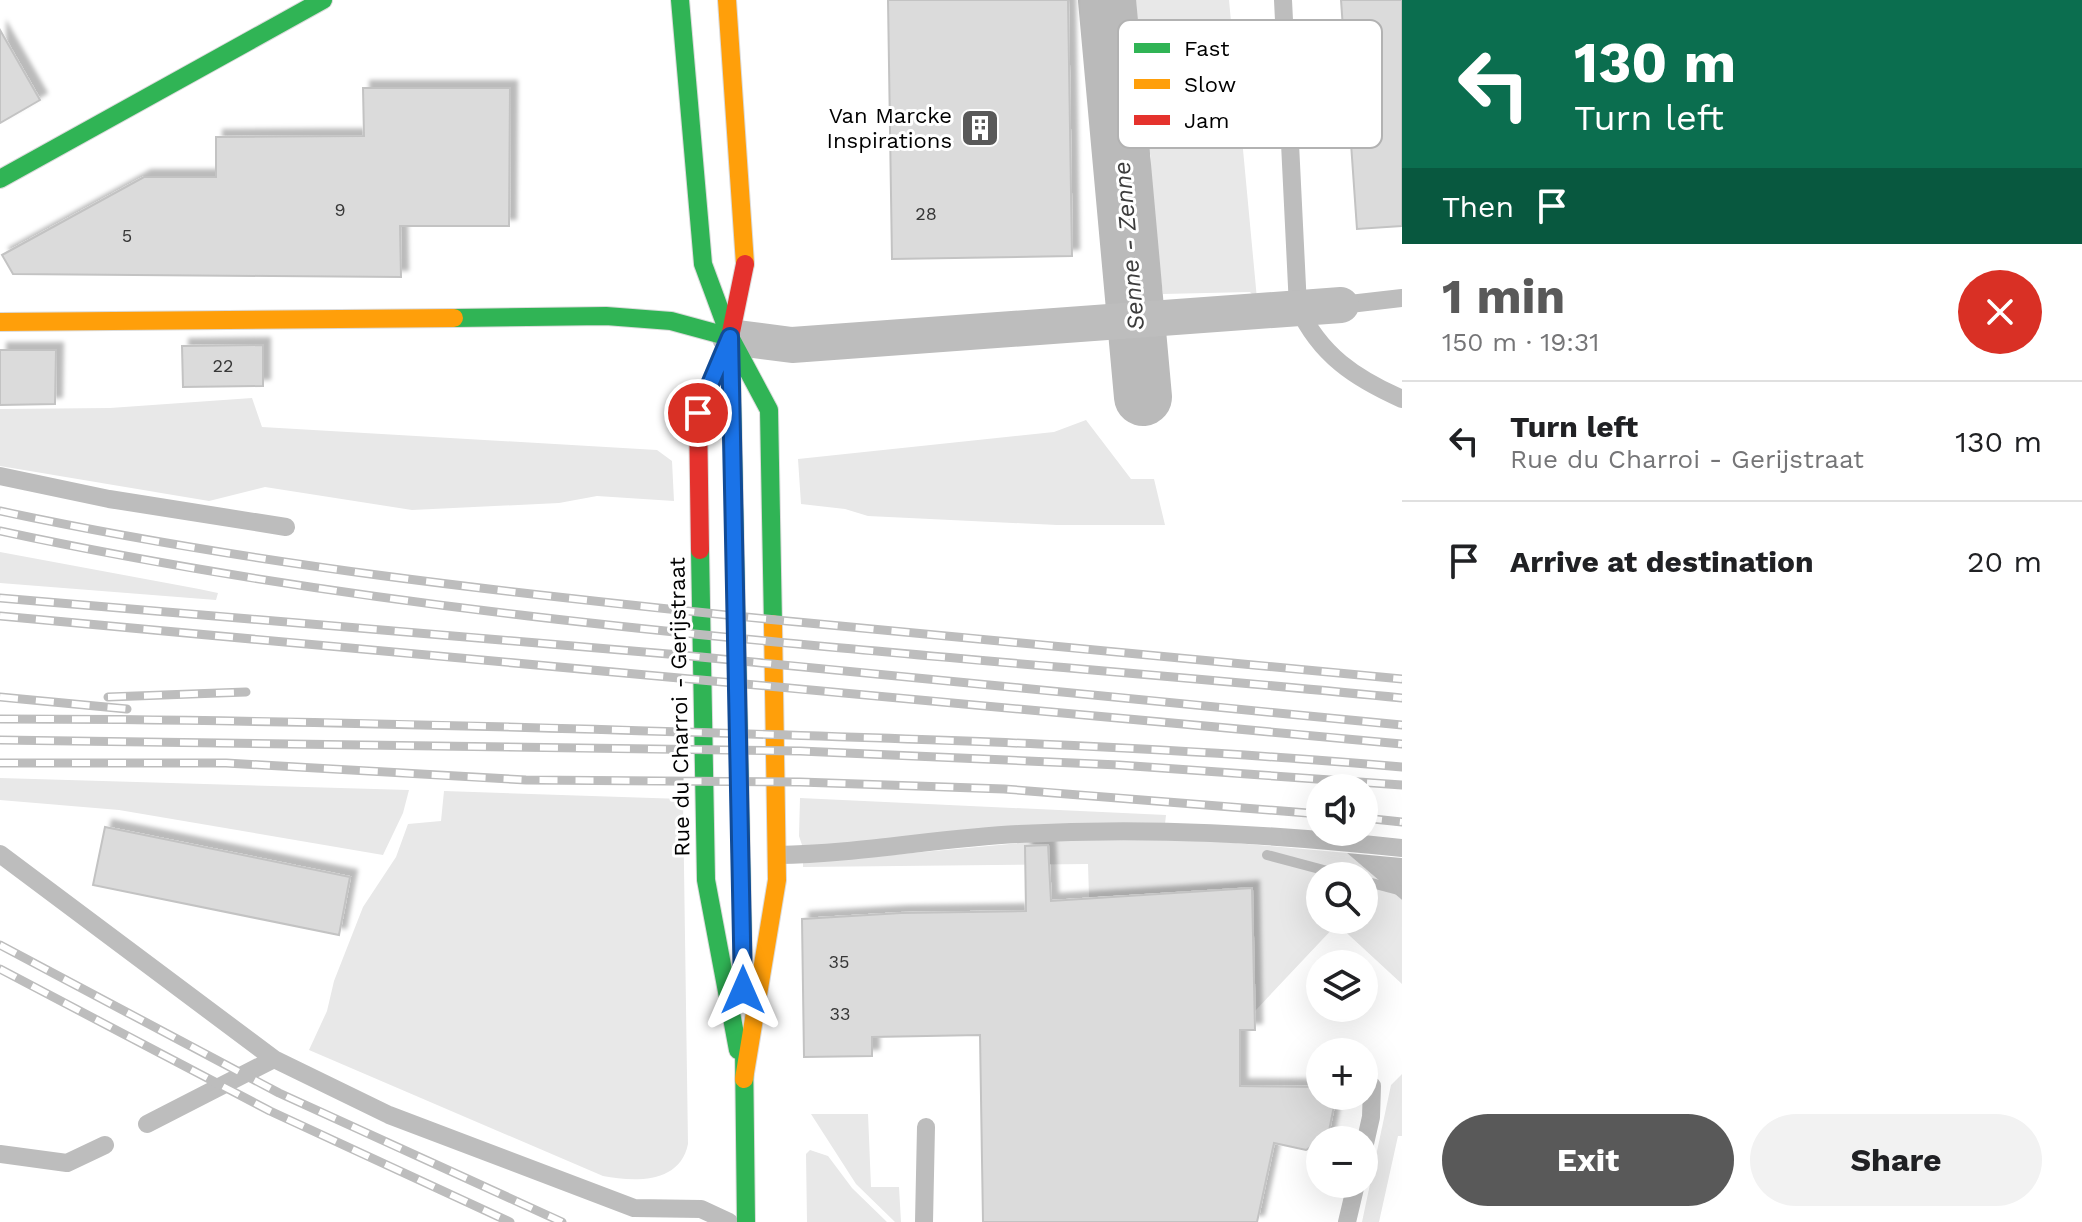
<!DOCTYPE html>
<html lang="en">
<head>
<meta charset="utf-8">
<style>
  body { margin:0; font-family:"Work Sans",sans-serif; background:#f2f2f2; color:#202124; height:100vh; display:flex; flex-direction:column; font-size:30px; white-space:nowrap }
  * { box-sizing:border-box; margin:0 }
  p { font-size:26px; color:#757577 }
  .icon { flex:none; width:44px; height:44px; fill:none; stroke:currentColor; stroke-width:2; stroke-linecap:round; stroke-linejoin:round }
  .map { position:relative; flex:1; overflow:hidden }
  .details { display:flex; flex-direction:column; background:#fff; width:680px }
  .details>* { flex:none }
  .top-card { background:#0b6e4f; color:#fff; overflow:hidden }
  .tools { position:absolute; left:1306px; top:774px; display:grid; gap:16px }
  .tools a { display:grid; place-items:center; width:72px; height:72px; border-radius:50%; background:#fff; box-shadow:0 8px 32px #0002; font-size:40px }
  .pin { position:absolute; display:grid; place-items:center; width:68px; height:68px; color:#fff; margin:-34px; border:4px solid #fff; border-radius:50%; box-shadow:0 2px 8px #0007 }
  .me { position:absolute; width:88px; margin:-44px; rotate:0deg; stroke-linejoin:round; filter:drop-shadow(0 0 6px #0008) }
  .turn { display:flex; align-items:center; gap:28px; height:168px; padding:0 40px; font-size:36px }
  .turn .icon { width:104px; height:104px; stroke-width:2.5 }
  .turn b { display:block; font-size:56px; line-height:68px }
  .then { display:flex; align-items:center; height:76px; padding:0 40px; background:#0003; gap:16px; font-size:30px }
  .round { display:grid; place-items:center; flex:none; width:84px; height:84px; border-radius:42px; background:#f2f2f2 }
  .summary { display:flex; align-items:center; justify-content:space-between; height:136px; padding:0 40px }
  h1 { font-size:48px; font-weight:700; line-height:60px; color:#595959 }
  .button { display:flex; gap:16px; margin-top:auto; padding:16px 40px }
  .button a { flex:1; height:92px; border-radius:48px; background:#595959; color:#fff; font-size:32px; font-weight:700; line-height:92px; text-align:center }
  .button a+a { background:#f2f2f2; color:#202124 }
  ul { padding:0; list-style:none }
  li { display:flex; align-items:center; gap:24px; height:120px; padding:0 40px; border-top:2px solid #e0e0e0 }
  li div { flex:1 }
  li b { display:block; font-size:30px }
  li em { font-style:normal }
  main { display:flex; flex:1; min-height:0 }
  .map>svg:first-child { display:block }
  .green { fill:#e8e8e8; fill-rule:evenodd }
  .water { fill:#bababa }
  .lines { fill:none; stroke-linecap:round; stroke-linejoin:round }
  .stream { stroke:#bababa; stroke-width:10 }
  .river { stroke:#bababa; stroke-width:58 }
  .building { fill:#dbdbdb; stroke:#c3c3c3; stroke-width:2; filter:url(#shadow) }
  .fast-casing { stroke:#dbdbdb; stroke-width:20 }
  .slow-casing { stroke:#dbdbdb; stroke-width:20 }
  .jam-casing { stroke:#dbdbdb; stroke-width:20 }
  .lane { stroke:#bdbdbd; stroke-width:18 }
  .street { stroke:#bdbdbd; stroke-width:36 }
  .fast { stroke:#30b455; stroke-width:18 }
  .slow { stroke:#ff9f0a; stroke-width:18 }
  .jam { stroke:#e5322d; stroke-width:18 }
  .rail-casing { stroke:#bdbdbd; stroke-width:9 }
  .rail { stroke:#fff; stroke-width:6; stroke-dasharray:18; stroke-linecap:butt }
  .route-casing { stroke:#114b97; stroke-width:20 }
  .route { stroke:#1a73e8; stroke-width:14 }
  .labels { text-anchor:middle; stroke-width:6; stroke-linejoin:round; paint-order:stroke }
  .number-label { font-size:18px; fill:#373737 }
  .poi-label { font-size:22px; fill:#000; stroke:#fff; text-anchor:end }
  .street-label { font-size:22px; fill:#000; stroke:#fff }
  .water-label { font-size:24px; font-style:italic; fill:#3d3d3d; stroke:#fff }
  .key { fill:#fff; stroke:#b2b2b2; stroke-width:2 }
  .key-label { font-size:22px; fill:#000 }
</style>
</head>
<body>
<main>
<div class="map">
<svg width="1402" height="1222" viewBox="0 0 1402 1222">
  <defs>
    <filter id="shadow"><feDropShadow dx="7" dy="-7" stdDeviation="2" flood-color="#0004"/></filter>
  </defs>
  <rect width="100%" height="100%" fill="#fff"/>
  <path class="green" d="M1136 0H1229L1257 299 1250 292 1163 294 1149 191 1151 156 1142 133 1148 126 1139 62Z
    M252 398 262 427 657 450 672 461 674 501 597 496 559 503 412 510 265 487 209 501 0 466V409L110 408Z
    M1086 420 1131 479H1154L1165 525H1057L868 516 845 509 801 504 798 459 1054 432Z
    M0 552 199 589 218 593 216 600 0 583Z
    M0 778 409 790 403 813 383 855 119 810 0 800Z
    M444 791 683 799 688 1144C680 1184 634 1182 603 1176L309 1050 327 1011 334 981 363 907 396 857 408 824 441 821Z
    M800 798 1166 815 1165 824 849 847 802 845 799 836Z
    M1085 837 1224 842 1347 853 1402 900V984L1337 924 1255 1011 1252 888 1089 897 1088 864 803 867V863ZM1320 876H1364V920H1320Z
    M1402 1074V1136H1398L1379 1222H1362L1391 1085Z
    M811 1114H868L871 1187H899L901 1222H895L856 1184Z
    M810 1150 828 1156 852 1188 887 1222H807L806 1154Z"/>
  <path class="water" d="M1347 853 1402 858V900Z"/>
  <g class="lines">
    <path class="stream" d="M1267 855 1346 876
      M1364 881 1402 891"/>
    <path class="river" d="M1107 0 1143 397"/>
  </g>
  <path class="building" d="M888 0H1068L1072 256 892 259Z
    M1341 0H1402V226L1357 229Z
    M0 30 40 100 0 123Z
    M363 88H510L509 226H400L401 277 13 274 2 255 144 177H216V137L364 136Z
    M263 345V386L183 387 182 346Z
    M0 350H56L55 404 0 405Z
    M105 827 350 877 339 935 93 885Z
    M1048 845 1051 901 1252 888 1255 1030H1240V1086L1320 1087V1096H1336L1328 1136 1306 1150 1274 1143 1257 1222H983L980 1035 872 1037V1056L804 1057 802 919 901 913 1026 911 1025 846Z"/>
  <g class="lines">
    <defs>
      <path id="fast" d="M680 0 703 264 730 337 769 410 773 624
        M0 179 323 0
        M454 318 606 316 671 321 730 337
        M731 351 743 958
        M700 550 706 880 738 1050
        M744 1051 746 1222"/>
      <path id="slow" d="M727 0 745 264
        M0 322 454 318
        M744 1079 777 880 773 624"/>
      <path id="jam" d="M700 550 698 413 730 337 745 264"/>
    </defs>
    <use href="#fast" class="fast-casing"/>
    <use href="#slow" class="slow-casing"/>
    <use href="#jam" class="jam-casing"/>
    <path class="lane" d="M1283 0 1298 307C1320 355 1355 378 1402 399
      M1341 305 1402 298
      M0 476 109 499 286 527
      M0 854 274 1059 389 1115 634 1208 701 1209 729 1222
      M777 855C859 854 938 838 1019 834 1152 827 1270 834 1402 848
      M147 1124 274 1059
      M1364 1148 1371 1117 1372 1086
      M0 1154 67 1163 105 1145
      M924 1222 926 1127
      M1347 1222 1356 1184"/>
    <path class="street" d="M730 337 792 345 1341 305"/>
    <use href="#fast" class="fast"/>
    <use href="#slow" class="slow"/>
    <use href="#jam" class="jam"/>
    <defs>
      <path id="rail" d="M0 511C253 565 508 593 766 619 978 639 1190 659 1402 679
        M0 531C459 630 936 652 1402 698
        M0 598 680 655 1402 725
        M0 616 1402 744
        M0 697 127 709
        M108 697 246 692
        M0 719C228 719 456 725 684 732 923 739 1163 746 1402 767
        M0 740 800 751 1119 765 1402 785
        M0 763H226L526 780 800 782 1004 789 1320 814
        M1364 818 1402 822
        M0 945 279 1093 562 1222
        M0 969 270 1111 510 1222"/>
    </defs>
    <use href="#rail" class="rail-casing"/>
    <use href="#rail" class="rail"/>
  </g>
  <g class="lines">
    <defs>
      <path id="route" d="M698 413 730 337 743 990"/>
    </defs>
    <use href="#route" class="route-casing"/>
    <use href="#route" class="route"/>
  </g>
  <defs>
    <symbol id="building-square" viewBox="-11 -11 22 22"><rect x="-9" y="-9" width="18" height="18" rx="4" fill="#595959" stroke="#fff"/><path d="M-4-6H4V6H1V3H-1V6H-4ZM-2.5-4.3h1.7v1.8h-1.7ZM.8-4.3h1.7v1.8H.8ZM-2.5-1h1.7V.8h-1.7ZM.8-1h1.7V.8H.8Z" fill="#fff"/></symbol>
  </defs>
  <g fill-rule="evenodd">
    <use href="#building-square" x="958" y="106" width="44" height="44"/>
  </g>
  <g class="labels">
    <g class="number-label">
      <text x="340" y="216">9</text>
      <text x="926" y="220">28</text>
      <text x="127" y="242">5</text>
      <text x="223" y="372">22</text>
      <text x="839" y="968">35</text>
      <text x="840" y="1020">33</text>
    </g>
    <g class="poi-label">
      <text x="952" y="123">Van Marcke<tspan x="952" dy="25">Inspirations</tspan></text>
    </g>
    <g class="street-label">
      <text transform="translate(679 707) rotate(-91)" y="8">Rue du Charroi - Gerijstraat</text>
    </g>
    <g class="water-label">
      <text transform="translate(1129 246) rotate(-95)" y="8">Senne - Zenne</text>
    </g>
  </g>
  <rect x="1118" y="20" width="264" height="128" rx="12" class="key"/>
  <rect x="1134" y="43" width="36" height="10" fill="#30b455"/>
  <rect x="1134" y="79" width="36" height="10" fill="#ff9f0a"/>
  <rect x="1134" y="115" width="36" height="10" fill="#e5322d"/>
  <g class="key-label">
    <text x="1184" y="56">Fast</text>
    <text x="1184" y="92">Slow</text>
    <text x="1184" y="128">Jam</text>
  </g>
</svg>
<div class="tools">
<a><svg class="icon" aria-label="sound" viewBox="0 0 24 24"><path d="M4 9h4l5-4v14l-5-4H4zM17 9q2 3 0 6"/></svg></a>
<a><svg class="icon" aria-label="search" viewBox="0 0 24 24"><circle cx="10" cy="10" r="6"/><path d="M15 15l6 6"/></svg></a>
<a><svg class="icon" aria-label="layers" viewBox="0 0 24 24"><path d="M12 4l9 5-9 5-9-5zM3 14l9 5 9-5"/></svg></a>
<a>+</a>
<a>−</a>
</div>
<div class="pin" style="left:698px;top:413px;background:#d93025"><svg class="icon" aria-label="arrive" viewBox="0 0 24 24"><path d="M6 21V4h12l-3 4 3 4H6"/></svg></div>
<svg class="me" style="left:743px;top:990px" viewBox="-20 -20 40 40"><path d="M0-17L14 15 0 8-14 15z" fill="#1a73e8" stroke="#fff" stroke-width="4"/></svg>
</div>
<section class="details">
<div class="top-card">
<div class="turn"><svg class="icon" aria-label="left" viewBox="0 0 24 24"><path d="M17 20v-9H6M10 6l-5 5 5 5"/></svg><div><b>130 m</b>Turn left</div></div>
<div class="then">Then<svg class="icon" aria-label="arrive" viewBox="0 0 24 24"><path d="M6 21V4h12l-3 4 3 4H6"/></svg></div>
</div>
<div class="summary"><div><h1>1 min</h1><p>150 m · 19:31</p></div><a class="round" style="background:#d93025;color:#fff"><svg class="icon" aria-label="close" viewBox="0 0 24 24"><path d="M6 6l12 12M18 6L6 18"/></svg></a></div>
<ul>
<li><svg class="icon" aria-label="left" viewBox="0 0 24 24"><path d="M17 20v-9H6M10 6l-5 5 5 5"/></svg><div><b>Turn left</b><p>Rue du Charroi - Gerijstraat</p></div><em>130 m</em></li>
<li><svg class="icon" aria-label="arrive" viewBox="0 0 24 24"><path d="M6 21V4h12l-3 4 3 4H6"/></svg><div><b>Arrive at destination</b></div><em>20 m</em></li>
</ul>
<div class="button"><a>Exit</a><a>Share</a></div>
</section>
</main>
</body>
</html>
